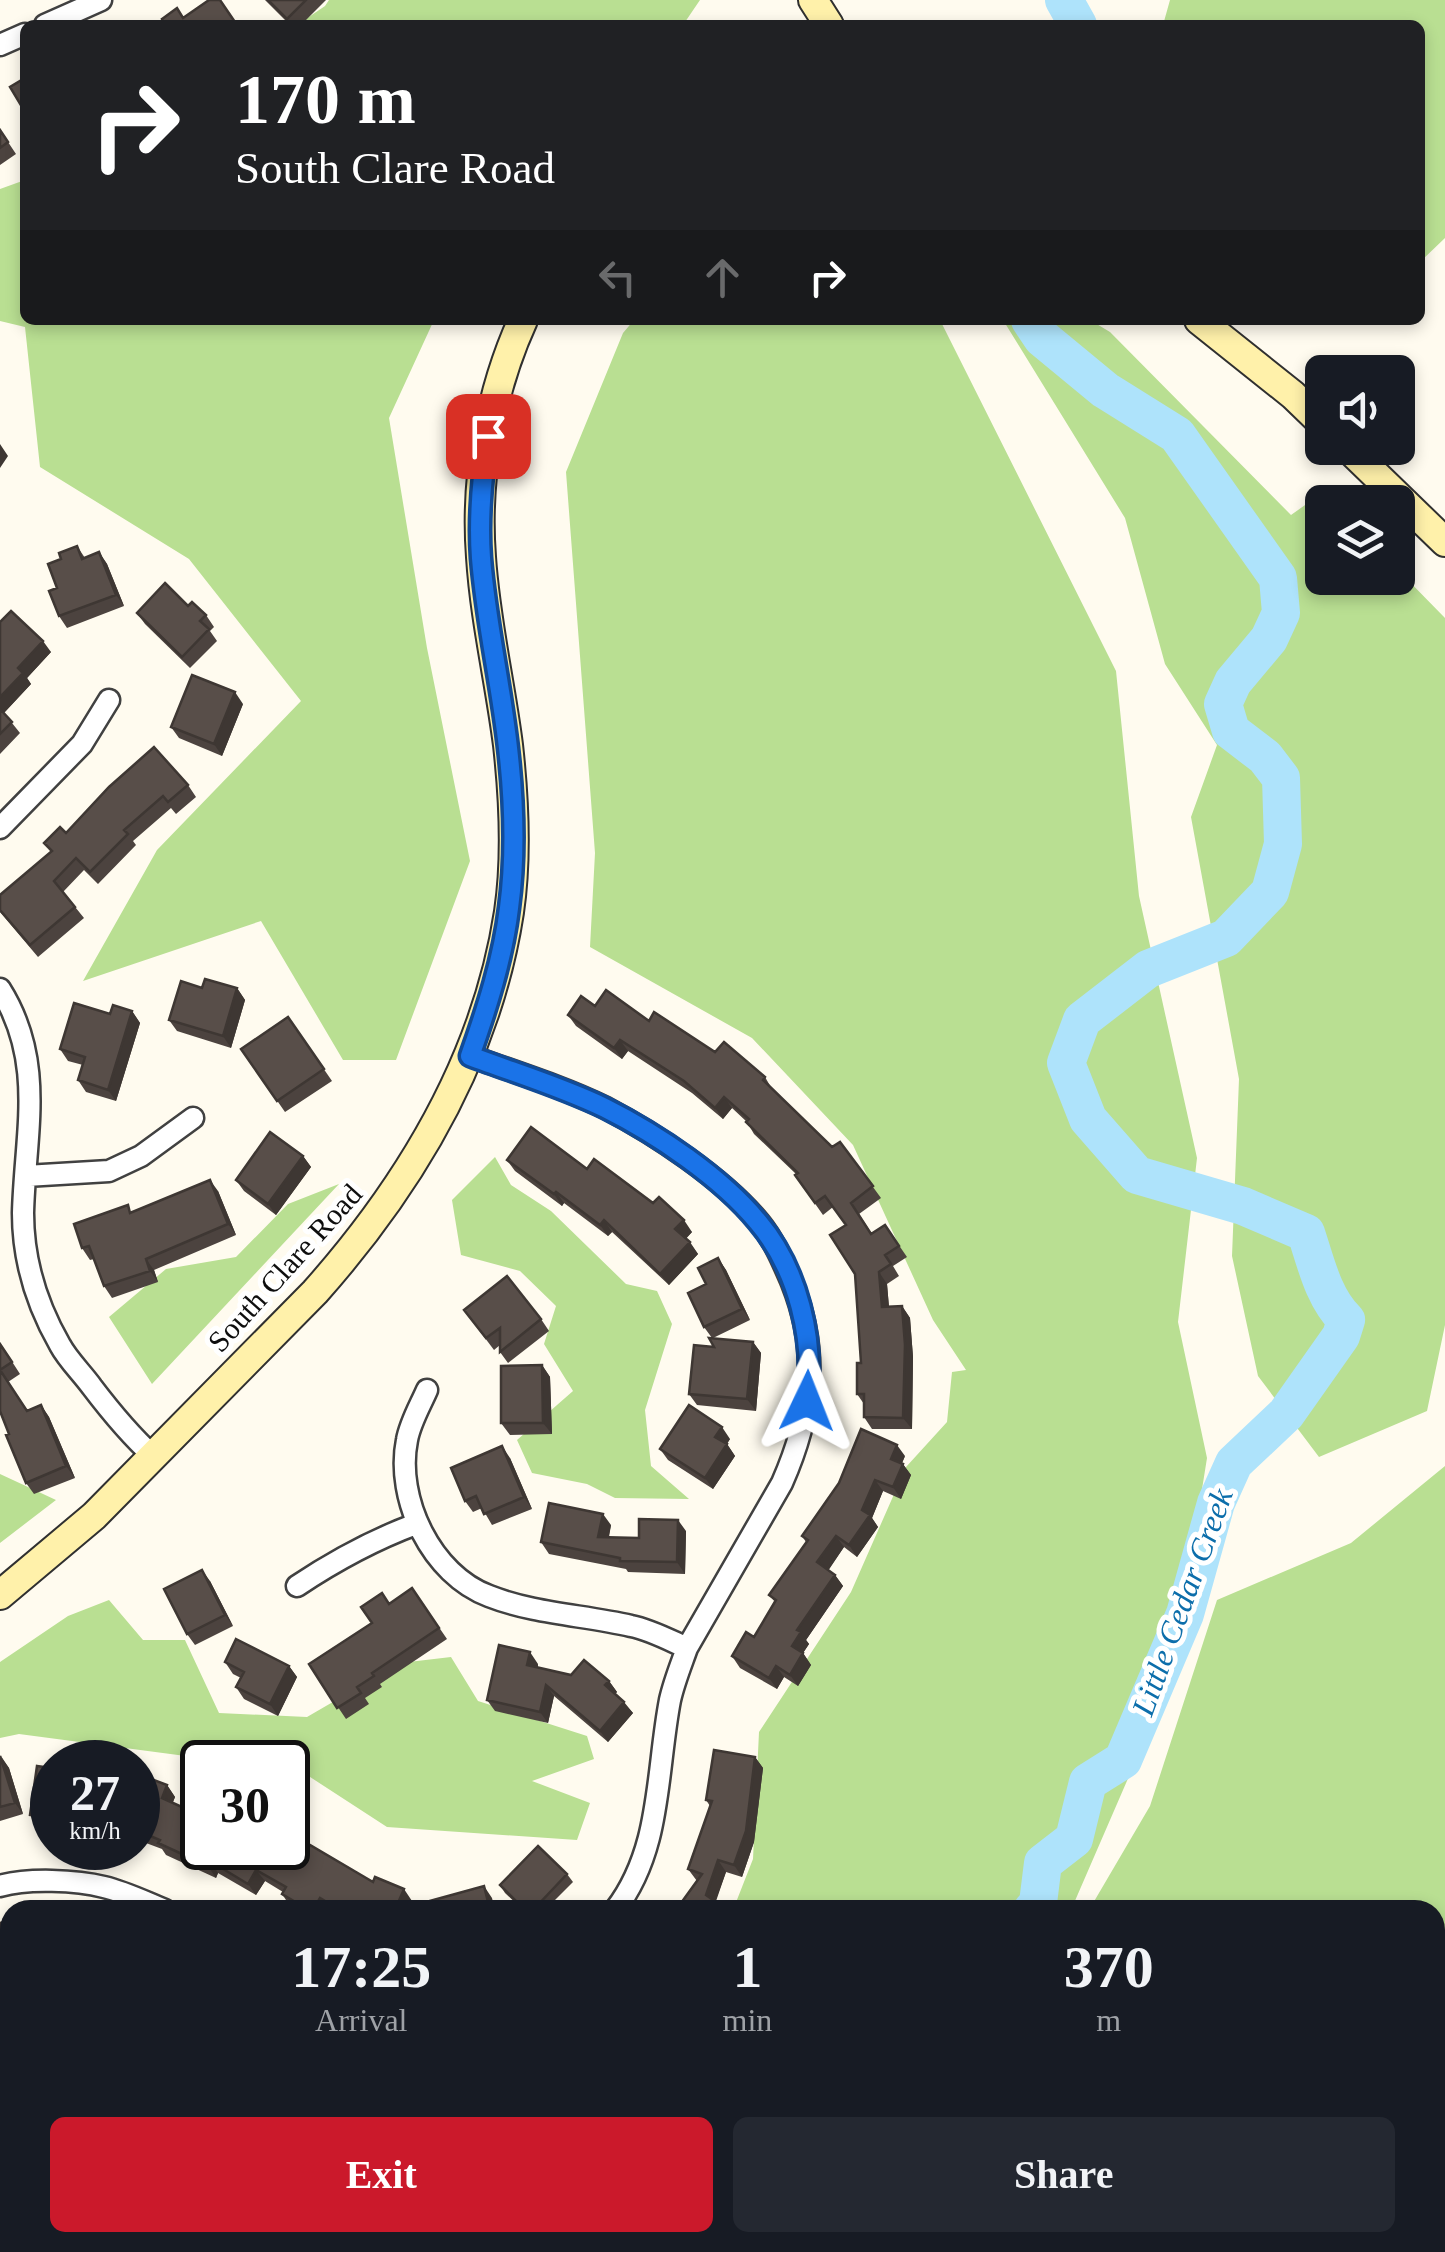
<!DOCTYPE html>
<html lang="en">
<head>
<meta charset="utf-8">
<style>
  body { margin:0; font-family:Georgia,serif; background:#242831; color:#f1f3f6; height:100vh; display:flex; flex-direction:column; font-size:38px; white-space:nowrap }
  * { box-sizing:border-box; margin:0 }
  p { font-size:32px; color:#9ea1a6 }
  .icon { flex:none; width:55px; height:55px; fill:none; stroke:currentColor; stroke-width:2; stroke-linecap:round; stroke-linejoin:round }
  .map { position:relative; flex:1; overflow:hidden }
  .side { position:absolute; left:0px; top:1900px; width:1445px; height:352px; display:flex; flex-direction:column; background:#171b24; border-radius:30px 30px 0 0; box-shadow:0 5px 15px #0003 }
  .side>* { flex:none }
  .banner { position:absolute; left:20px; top:20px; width:1405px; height:305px; border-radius:15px; box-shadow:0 5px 15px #0003; background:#202124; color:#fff; overflow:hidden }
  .tools { position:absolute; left:1305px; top:355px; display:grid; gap:20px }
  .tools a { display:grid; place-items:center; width:110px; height:110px; border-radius:15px; background:#171b24; box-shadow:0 5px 15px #0003; font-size:50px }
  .speed { position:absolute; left:30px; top:1740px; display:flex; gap:20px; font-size:50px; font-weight:700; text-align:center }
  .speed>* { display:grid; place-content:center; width:130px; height:130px; border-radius:50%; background:#171b24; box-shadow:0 5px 15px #0003; line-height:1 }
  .speed small { font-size:25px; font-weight:400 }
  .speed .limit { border:5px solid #111; border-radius:15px; background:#fff; color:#111 }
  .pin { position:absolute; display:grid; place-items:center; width:85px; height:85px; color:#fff; margin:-42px; border-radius:20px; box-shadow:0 5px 15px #0006 }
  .me { position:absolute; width:110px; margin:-55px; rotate:2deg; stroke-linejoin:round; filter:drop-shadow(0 0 8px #0008) }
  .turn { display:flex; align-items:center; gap:35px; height:210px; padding:0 50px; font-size:45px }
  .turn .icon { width:130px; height:130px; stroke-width:2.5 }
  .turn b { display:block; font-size:70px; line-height:85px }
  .lanes { display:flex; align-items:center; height:95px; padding:0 50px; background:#0003; justify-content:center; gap:50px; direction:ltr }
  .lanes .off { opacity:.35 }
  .eta { display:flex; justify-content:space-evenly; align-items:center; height:170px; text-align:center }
  .eta b { font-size:60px; font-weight:700; line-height:70px }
  .action { display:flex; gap:20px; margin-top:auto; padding:20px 50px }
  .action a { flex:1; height:115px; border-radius:15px; background:#cb192b; color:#fff; font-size:40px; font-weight:700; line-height:115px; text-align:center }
  .action a+a { background:#242831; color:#f1f3f6 }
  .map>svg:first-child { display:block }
  .forest { fill:#b9df92 }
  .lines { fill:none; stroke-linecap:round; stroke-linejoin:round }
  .river { stroke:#aee3fb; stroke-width:38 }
  .street-casing { stroke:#414141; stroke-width:25 }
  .secondary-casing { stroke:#303030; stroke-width:32 }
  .street { stroke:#fff; stroke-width:20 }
  .secondary { stroke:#fff1aa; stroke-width:28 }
  .wall { fill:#4c433f }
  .shaded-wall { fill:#3e3733 }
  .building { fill:#584e49; stroke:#3e3733; stroke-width:2.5 }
  .route-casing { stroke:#114b97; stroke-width:25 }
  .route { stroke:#1a73e8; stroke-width:18 }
  .labels { text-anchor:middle; stroke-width:10; stroke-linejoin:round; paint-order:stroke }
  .street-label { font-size:30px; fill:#0e0e0e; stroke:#fff }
  .water-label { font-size:32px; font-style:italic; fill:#0c6eab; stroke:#fff }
</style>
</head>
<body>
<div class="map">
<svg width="1445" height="2252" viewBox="0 0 1445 2252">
  <rect width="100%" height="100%" fill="#fffbef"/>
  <path class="forest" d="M329 0H700L683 25H297L325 6Z
    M1170 0H1445V238L1420 262V25H1163Z
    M25 180V320H434L389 418 427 648 470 861 396 1060H343L261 921 83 981 157 850 301 701 189 559 40 467 25 327 0 321V189Z
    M634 320H940L1116 671 1139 896 1197 1158 1178 1322 1207 1458 1172 1677 1071 1910H733L753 1859 759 1732 851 1592 906 1467 947 1422 952 1372 966 1370 933 1320 853 1145 752 1038 590 947 595 853 566 472 623 333Z
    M1003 320H1090L1110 332 1291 515 1322 493 1331 502H1322V578H1398V570L1445 618V1325L1427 1411 1319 1457 1258 1376 1232 1256 1239 1079 1191 817 1217 745 1165 664 1125 518Z
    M495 1157 511 1185 551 1211 626 1284 657 1291 672 1324 645 1410 651 1466 689 1499 615 1498 587 1484 532 1473 517 1440 573 1391 544 1344 556 1306 520 1271 461 1255 452 1200Z
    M339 1184 152 1384 109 1317 166 1269 236 1257 288 1204Z
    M1445 1466V2252H1019L1021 2242H1435V1910H1089L1150 1806 1217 1600 1351 1543Z
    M0 1474 56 1500 0 1543Z
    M109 1600 143 1640H185L219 1713 307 1717 400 1663 451 1657 478 1701 587 1736 594 1759 532 1781 590 1803 577 1840 387 1827 307 1775 288 1772V1762H231L19 1734 0 1738V1662L68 1616Z
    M75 2243V2242L968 2243 964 2252H62Z"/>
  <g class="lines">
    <path class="river" d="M1064 0 1078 25
      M1030 320 1042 338 1105 390 1177 435 1278 578 1281 613 1269 639 1233 682 1223 704 1231 731 1265 757 1281 778 1283 844 1270 892 1226 938 1148 969 1082 1020 1066 1063 1088 1119 1137 1175 1243 1206 1306 1233C1316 1263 1323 1297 1346 1320L1341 1336 1286 1414 1234 1463 1216 1503 1185 1614 1123 1760 1088 1782 1074 1839 1043 1863 1038 1903 1032 1910
      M966 2242 968 2252"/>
    <defs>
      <path id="street" d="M45 25 101 0
        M0 45 25 34
        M0 828 82 744 109 700
        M0 989C46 1062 25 1133 23 1213 23 1259 37 1305 60 1345 68 1360 82 1373 92 1387 111 1412 130 1435 153 1456
        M470 1056C515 1072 563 1087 606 1108 655 1134 724 1179 759 1222 774 1240 783 1262 792 1283 820 1353 812 1415 782 1483L687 1648C681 1665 674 1682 670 1700 656 1773 662 1849 615 1910
        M26 1176 109 1171 141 1156 193 1118
        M427 1390C420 1406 410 1423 407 1440 395 1499 432 1575 489 1596 535 1614 584 1615 631 1626 651 1630 669 1640 687 1648
        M297 1586C336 1560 373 1540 416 1524
        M0 1886C27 1878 77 1880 104 1887 125 1892 145 1902 165 1910"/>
      <path id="secondary" d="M813 0 829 25
        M1199 320 1293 395 1322 423
        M1348 448 1445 542
        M0 1595 94 1516 315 1292C411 1184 487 1056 509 912 517 858 514 799 508 745 500 682 485 620 481 557 475 478 490 392 523 320"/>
    </defs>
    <use href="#street" class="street-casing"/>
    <use href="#secondary" class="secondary-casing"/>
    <use href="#street" class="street"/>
    <use href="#secondary" class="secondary"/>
  </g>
  <path class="wall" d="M265 0H326L301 25H290Z
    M0 130 16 154 0 165Z
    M77 546 85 558 99 552 107 564 124 606 67 628 59 616 57 588 61 559Z
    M188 606 206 615 214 627 210 631 217 641 190 668 145 624 137 613Z
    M0 622 51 652 27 678 31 684 4 713 20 733 0 754Z
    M243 704 222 756 179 738 171 727Z
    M188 785 196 797 176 814 171 808 133 841 136 845 98 884 84 870 63 892 84 918 38 957 0 912V895L51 852 44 843Z
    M202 988H237L245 1000 231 1048 177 1031 169 1020Z
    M595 1006 649 1021 765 1077 772 1089 832 1147 840 1142 881 1198 859 1214 872 1234 885 1225 907 1257 893 1266 899 1276 887 1284 889 1307 902 1306 910 1318 913 1357 912 1429H872L864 1417V1404L857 1394 861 1363 855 1274 846 1225 833 1207 823 1215 795 1175 796 1174 754 1134 747 1122 732 1108 723 1119 692 1093 628 1051 622 1059 576 1026 568 1015Z
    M132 1011 140 1023 116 1101 86 1092 78 1080 83 1065 68 1061 60 1049 110 1014Z
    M288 1017 332 1081 285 1112 241 1049Z
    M303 1156 311 1167 276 1215 244 1191 236 1180Z
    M507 1160 587 1169 692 1232 686 1238 698 1254 669 1285 612 1232 608 1236 564 1203 562 1206 515 1171Z
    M218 1191 236 1235 154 1270 158 1282 112 1298 104 1286 94 1259 90 1260 82 1248 132 1212Z
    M718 1258 726 1270 750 1320 713 1338 753 1342 761 1353 756 1411 697 1405 689 1394 714 1347 712 1338 704 1327 706 1284Z
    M464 1310 541 1319 549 1331 508 1363 500 1352V1345L494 1350Z
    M0 1343 20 1374 8 1382 27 1411 41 1405 49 1417 75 1478 34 1494 26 1483 9 1434 1 1414 0 1415Z
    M542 1365 550 1377 552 1434 510 1435 501 1423Z
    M730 1439 727 1444 735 1456 713 1489 668 1460 660 1449Z
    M905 1456 902 1463 911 1475 901 1499 883 1491 872 1518 878 1527 857 1557 844 1547 828 1570 835 1575 843 1586 806 1640 809 1644 803 1653 811 1665 798 1686 784 1677 777 1689 740 1668 732 1656 754 1637 775 1602 769 1595 806 1542 802 1536Z
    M510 1458 532 1509 492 1525 482 1508 473 1512 465 1501Z
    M611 1525 609 1537 639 1538 686 1531 685 1574 628 1572 626 1569 549 1554 541 1542Z
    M210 1581 233 1626 195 1645 187 1634Z
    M412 1588 447 1639 380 1684 382 1687 365 1698 369 1704 346 1719 309 1664 372 1623 389 1604Z
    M225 1662 289 1666 297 1677 278 1716 244 1699 236 1687 241 1678 233 1674Z
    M538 1664V1668L571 1675 609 1681 617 1692 615 1694 633 1713 608 1742 554 1696 548 1723 495 1711 487 1700Z
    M0 1756 9 1768 23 1814 0 1821Z
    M755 1757 763 1768 754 1842 742 1877 726 1872 715 1902 676 1910 697 1881 688 1869 710 1806 706 1800Z
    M52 1768V1828L38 1826 30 1815Z
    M138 1774 167 1785 175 1797 173 1802 202 1848 302 1859 373 1882 412 1901 409 1907 418 1904 422 1910H298L290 1906 282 1894 283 1892 265 1881 256 1895 218 1873 216 1878 166 1855 162 1849 138 1840Z
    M567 1874 573 1882 545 1910H523L505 1893 500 1885Z
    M0 1923 10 1932V1983L0 1985Z
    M0 1999 9 2051 0 2056Z"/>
  <path class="shaded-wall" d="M0 444 8 456 0 468Z
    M99 552 107 564 124 606 116 595Z
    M43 641 51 652 27 678 31 684 2 715 0 712V697L18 668Z
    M235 692 243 704 222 756 214 744Z
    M237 988 245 1000 231 1048 223 1036Z
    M132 1011 140 1023 116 1101 108 1090Z
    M620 1040 628 1051 622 1059 614 1048Z
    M724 1097 732 1108 723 1119 715 1108Z
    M303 1156 311 1167 276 1215 268 1204Z
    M210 1180 218 1191 236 1235 228 1224Z
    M556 1192 564 1203 562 1206 554 1194Z
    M604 1220 612 1232 608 1236 600 1225Z
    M684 1220 692 1232 684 1241 675 1229Z
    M690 1242 698 1254 669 1285 660 1274Z
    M718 1258 726 1270 750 1320 742 1309Z
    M146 1259 154 1270 158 1282 150 1271Z
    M879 1272 887 1284 890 1319 882 1307Z
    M902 1306 910 1318 913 1357 912 1429 903 1418Z
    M753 1342 761 1353 756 1411 747 1399Z
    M542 1365 550 1377 552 1434 543 1423Z
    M41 1405 49 1417 75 1478 66 1466Z
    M722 1427 730 1439 723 1449 715 1437Z
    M727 1444 735 1456 713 1489 705 1478Z
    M897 1445 905 1456 899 1470 891 1459Z
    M502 1446 510 1458 532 1509 524 1497Z
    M903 1464 911 1475 901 1499 893 1487Z
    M875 1480 883 1491 872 1518 878 1527 857 1557 849 1545Z
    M603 1514 611 1525 606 1549 598 1537Z
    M678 1520 686 1531 685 1574 677 1562Z
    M836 1536 844 1547 826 1574 817 1562Z
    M202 1570 210 1581 233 1626 225 1615Z
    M835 1575 843 1586 806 1640 809 1644 803 1653 811 1665 798 1686 790 1675 792 1646 797 1630Z
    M530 1652 538 1664 536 1677 527 1665Z
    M289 1666 297 1677 278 1716 270 1704Z
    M776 1666 784 1677 777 1689 769 1678Z
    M609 1681 617 1692 613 1696 605 1685Z
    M546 1685 554 1696 548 1723 540 1712Z
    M624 1702 633 1713 608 1742 600 1731Z
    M1 1756 9 1768 23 1814 15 1803Z
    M755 1757 763 1768 754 1842 742 1877 734 1865Z
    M167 1785 175 1797 170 1809 162 1798Z
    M718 1860 726 1872 714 1907 706 1895Z
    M210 1861 218 1873 216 1878 208 1866Z
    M256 1870 265 1881 256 1895 248 1884Z
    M484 1886 492 1898 495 1910H490Z
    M404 1889 412 1901 408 1910H395Z
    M320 1898 328 1910H313Z
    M3 1922 10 1932V1951Z"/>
  <path class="building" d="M209 0H220L237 25H166L162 19 177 8 183 18Z
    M268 0H306L287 19Z
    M25 78V112L10 87Z
    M0 130 8 142 0 148Z
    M77 546 82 559 99 552 116 595 59 616 49 591 57 588 48 564 61 559 59 553Z
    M165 583 188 606 192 602 206 615 200 621 209 629 182 657 137 613Z
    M11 611 43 641 18 668 23 673 0 697V622Z
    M192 675 235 692 214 744 171 727Z
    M0 709 12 722 0 734Z
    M154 747 188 785 168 802 163 796 124 830 128 834 90 872 76 858 54 881 75 907 30 945 0 910V895L52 851 44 843 60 827 66 833 109 787Z
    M205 979 237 988 223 1036 169 1020 181 981 202 988Z
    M606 990 649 1021 654 1012 715 1052 724 1042 765 1077 763 1080 832 1147 840 1142 873 1186 851 1203 871 1234 885 1225 899 1246 885 1255 891 1264 879 1272 882 1307 902 1306 905 1345 903 1418 864 1417V1394H857V1363H861L855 1274 830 1235 846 1225 825 1196 815 1203 795 1175 798 1173 746 1122 749 1119 724 1097 715 1108 684 1081 620 1040 614 1048 568 1015 581 996 595 1006Z
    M74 1003 110 1014 113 1005 132 1011 108 1090 78 1080 85 1057 60 1049Z
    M288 1017 324 1069 277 1101 241 1049Z
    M531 1127 587 1169 594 1159 653 1203 659 1197 684 1220 675 1229 690 1242 660 1274 604 1220 600 1225 556 1192 554 1194 507 1160Z
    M270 1132 303 1156 268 1204 236 1180Z
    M210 1180 228 1224 146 1259 150 1271 104 1286 89 1246 82 1248 74 1224 128 1205 130 1213Z
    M718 1258 742 1309 704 1327 688 1293 706 1284 698 1268Z
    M507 1276 541 1319 500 1352V1328L486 1338 464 1310Z
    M709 1338 753 1342 747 1399 689 1394 694 1345 714 1347Z
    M0 1344 12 1362 0 1370 27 1411 41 1405 66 1466 26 1483 6 1435 9 1434 0 1411Z
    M542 1365 543 1423H501V1366Z
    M689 1405 722 1427 715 1437 727 1444 705 1478 660 1449Z
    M861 1429 897 1445 891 1459 903 1464 893 1487 875 1480 862 1510 870 1515 849 1545 836 1536 817 1562 835 1575 797 1630 801 1632 792 1646 803 1653 790 1675 776 1666 769 1678 732 1656 746 1632 754 1637 776 1600 769 1595 808 1540 802 1536 839 1483Z
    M502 1446 524 1497 484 1514 476 1496 465 1501 451 1468Z
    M549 1503 603 1514 598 1537 639 1538V1519L678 1520 677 1562 620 1561V1558L541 1542Z
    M202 1570 225 1615 187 1634 164 1589Z
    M412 1588 439 1628 372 1673 374 1676 357 1687 361 1693 337 1708 309 1664 372 1623 361 1607 382 1593 389 1604Z
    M236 1639 289 1666 270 1704 236 1687 244 1672 225 1662Z
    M499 1645 530 1652 527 1665 571 1675 584 1660 609 1681 605 1685 624 1702 600 1731 546 1685 540 1712 487 1700Z
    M714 1750 755 1757 746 1831 734 1865 718 1860 706 1895 723 1907 721 1910H670L672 1907 676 1910 702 1874 688 1869 712 1801 706 1800Z
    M0 1756 15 1803 0 1807Z
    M37 1766 52 1768V1818L30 1815Z
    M138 1774 167 1785 162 1798 202 1816V1848H283L302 1859 310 1845 373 1882 375 1877 404 1889 395 1910H340L320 1898 313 1910H309L282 1894 286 1887 256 1870 248 1884 210 1861 208 1866 158 1843 160 1840 138 1831Z
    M538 1846 567 1874 534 1909 525 1910 500 1885Z
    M484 1886 490 1910H432L430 1901Z
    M418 1904 415 1910H397Z
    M3 1922 10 1951V1969L0 1972V1923Z
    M10 1993V2052L2 2039 0 2040V1999Z
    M10 2160V2202L0 2192V2169L3 2168Z"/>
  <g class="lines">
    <defs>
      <path id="route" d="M488 436C482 476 478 518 481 558 486 622 501 684 508 748 514 800 516 856 509 908 503 958 487 1008 470 1056 515 1073 562 1087 605 1108 657 1134 721 1177 758 1222 798 1269 815 1340 807 1401"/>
    </defs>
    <use href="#route" class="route-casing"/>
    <use href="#route" class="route"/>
  </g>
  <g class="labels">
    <g class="street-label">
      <text transform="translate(285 1268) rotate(-48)" y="10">South Clare Road</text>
    </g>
    <g class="water-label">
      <text transform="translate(1182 1602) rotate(-70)" y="11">Little Cedar Creek</text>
    </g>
  </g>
</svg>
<div class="tools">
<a><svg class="icon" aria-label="sound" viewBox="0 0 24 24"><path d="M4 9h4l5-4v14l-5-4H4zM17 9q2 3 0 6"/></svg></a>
<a><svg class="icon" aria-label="layers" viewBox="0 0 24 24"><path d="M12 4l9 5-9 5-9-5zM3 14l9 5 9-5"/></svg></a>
</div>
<div class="speed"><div>27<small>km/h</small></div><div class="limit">30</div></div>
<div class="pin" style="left:488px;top:436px;background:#d93025"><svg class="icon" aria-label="arrive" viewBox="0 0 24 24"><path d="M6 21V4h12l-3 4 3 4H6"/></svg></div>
<svg class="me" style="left:807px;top:1401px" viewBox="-20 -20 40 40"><path d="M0-17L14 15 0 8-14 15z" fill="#1a73e8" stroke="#fff" stroke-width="4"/></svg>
<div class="banner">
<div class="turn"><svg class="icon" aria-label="right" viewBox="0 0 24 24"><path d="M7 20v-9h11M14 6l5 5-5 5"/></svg><div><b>170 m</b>South Clare Road</div></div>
<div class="lanes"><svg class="icon off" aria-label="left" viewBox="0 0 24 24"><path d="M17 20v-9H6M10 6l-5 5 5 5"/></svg><svg class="icon off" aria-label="ahead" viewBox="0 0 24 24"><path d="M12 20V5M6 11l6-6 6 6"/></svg><svg class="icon" aria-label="right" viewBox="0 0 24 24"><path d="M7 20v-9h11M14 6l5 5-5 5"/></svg></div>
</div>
<section class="side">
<div class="eta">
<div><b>17:25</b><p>Arrival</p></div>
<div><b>1</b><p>min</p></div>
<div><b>370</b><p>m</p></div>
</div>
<div class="action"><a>Exit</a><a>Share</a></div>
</section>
</div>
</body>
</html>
